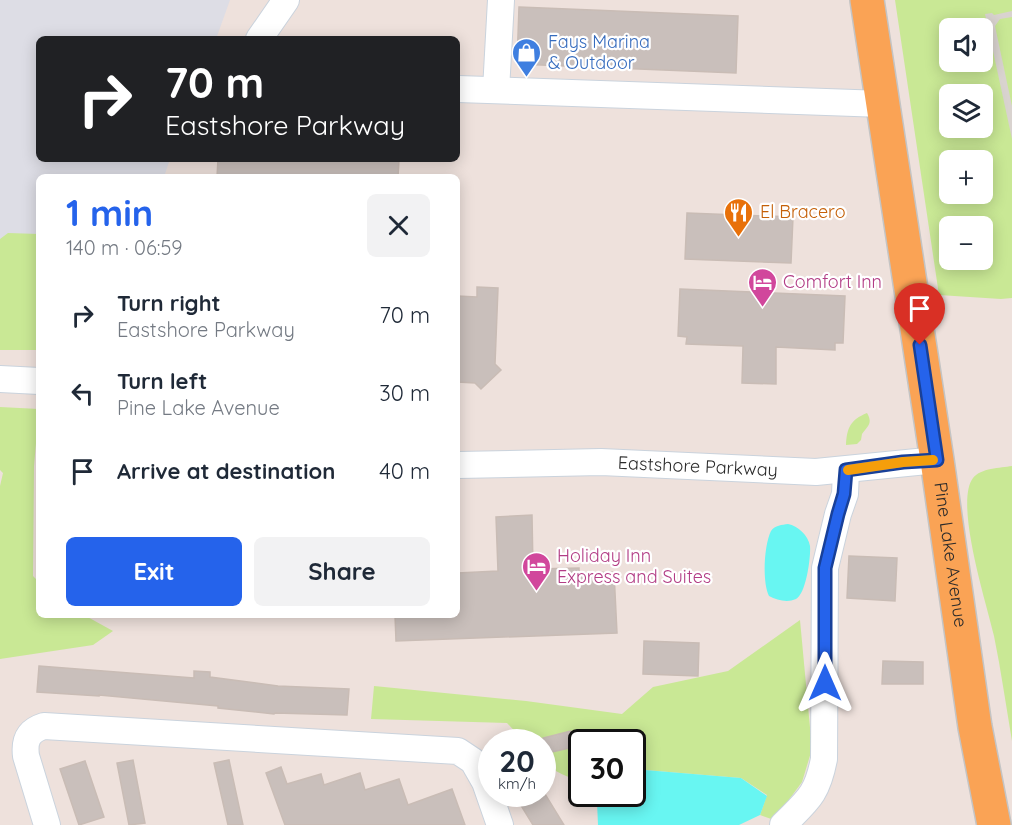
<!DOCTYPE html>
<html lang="en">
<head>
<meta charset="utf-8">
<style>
  body { margin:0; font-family:Quicksand,sans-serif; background:#f2f2f3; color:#1f2937; height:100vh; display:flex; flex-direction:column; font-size:22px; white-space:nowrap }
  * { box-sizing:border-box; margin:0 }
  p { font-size:20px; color:#747a83 }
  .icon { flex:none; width:33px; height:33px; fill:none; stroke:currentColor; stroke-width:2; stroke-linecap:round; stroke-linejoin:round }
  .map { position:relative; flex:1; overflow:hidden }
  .drawer { position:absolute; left:36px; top:174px; width:424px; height:444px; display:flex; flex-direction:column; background:#fff; border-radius:9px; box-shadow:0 3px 15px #0003 }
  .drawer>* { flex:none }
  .banner { position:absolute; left:36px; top:36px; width:424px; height:126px; border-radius:9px; box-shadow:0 3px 15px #0003; background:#202124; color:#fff; overflow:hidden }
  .controls { position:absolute; left:939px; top:18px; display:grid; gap:12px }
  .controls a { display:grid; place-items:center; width:54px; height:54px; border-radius:9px; background:#fff; box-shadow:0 3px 15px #0003; font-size:30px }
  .speed { position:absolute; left:478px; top:729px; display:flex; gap:12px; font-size:30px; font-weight:700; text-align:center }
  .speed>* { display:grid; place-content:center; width:78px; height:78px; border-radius:50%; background:#fff; box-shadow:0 3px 15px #0003; line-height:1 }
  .speed small { font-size:15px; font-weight:400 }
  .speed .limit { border:3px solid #111; border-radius:9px; background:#fff; color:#111 }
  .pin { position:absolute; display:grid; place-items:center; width:51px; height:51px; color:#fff; margin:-62px -26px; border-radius:50% 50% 50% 0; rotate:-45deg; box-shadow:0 0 6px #0007 }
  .pin .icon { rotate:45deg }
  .me { position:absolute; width:66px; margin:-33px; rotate:0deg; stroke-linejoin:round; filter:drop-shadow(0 0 4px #0008) }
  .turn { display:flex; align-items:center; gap:21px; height:126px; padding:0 30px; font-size:27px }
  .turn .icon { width:78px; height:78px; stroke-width:2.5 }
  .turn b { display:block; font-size:42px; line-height:51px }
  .round { display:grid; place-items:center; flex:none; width:63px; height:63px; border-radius:9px; background:#f2f2f3 }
  .summary { display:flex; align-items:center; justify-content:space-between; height:102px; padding:0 30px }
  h1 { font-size:36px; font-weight:700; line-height:45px; color:#2563eb }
  .action { display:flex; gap:12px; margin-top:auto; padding:12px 30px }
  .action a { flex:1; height:69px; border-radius:9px; background:#2563eb; color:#fff; font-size:24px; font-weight:700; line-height:69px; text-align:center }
  .action a+a { background:#f2f2f3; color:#1f2937 }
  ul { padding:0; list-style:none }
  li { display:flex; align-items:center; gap:18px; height:78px; padding:0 30px }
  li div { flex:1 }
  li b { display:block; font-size:22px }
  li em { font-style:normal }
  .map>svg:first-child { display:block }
  .industrial { fill:#dddde5 }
  .green { fill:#c9e895; fill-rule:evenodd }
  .plaza { fill:#d9d3cf }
  .water { fill:#68f6f2 }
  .building { fill:#c9bfbb; stroke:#c9bcb5; stroke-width:1.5 }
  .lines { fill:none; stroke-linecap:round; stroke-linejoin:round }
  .minor-casing { stroke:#cad3dd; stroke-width:28 }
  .major-casing { stroke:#c4c4c4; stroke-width:36 }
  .minor { stroke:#fff; stroke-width:26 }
  .major { stroke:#faa355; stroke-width:33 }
  .route-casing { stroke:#184099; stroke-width:15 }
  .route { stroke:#2563eb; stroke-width:10 }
  .slow { stroke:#f59e0b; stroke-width:10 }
  .labels { text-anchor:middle; stroke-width:4.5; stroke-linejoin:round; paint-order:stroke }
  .shop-label { font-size:18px; fill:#366cbe; stroke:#fff; text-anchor:start }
  .food-label { font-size:18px; fill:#c56008; stroke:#fff; text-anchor:start }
  .hotel-label { font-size:18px; fill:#b23c85; stroke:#fff; text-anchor:start }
  .street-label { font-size:18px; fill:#2b2b2b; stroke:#fff }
</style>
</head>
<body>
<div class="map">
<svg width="1012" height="825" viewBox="0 0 1012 825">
  <rect width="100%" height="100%" fill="#eee1dc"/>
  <path class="industrial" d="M0 0H230L216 39H39V159H170L164 177H39V237L0 316Z"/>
  <path class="green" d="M895 0H1012V298L1001 299 939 295ZM950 28H982V62H950ZM950 94H982V128H950ZM950 160H982V194H950ZM950 226H982V260H950Z
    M8 233 39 234V350H0V239Z
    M0 407 39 409 34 466 33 576 39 582V615H84L113 631 93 645 0 659V486L3 473 0 470Z
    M867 413C873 423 868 426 862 434L861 440 857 444 846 445C847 428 850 420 867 413Z
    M1012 466V741C1006 706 1001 670 994 636 987 605 954 503 973 478 981 468 1000 468 1012 466Z
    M800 620 812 749 802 782 774 820 760 815 767 795 741 778 633 769V742H582V779C568 779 553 771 543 761V742H525L507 723 371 719 374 686 526 701 622 714 653 687 728 671Z"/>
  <path class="plaza" d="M1012 11V17L1000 19 995 26 1012 106V139L985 14 992 13 994 15Z"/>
  <path class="water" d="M788 524C798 526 808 535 810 546 811 557 806 594 796 599 787 603 777 600 769 596 762 582 764 545 771 531 775 525 782 525 788 524Z
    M633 769 741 778 767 796 760 815 739 825H598L597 802 602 794H633Z"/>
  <path class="building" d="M519 7 738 16 736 73 517 64Z
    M218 159 399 160 398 177H217Z
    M687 213 793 217 791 263 685 259Z
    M477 287 498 288 495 364 501 370 481 389 475 383 458 382V296L477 297Z
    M680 289 845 296 843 343H835V350L776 347V384L742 383 743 346 686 344 687 337 678 336Z
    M532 515 533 569 579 568V573L614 572 617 633 396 641 395 615H458V573L498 571 496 517Z
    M849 556 897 558 895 601 847 598Z
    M644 641 699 643 698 676 643 674Z
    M883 661 923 662V684H882Z
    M39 666 194 678V671L210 672V677L278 686 349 689 347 715 275 713 274 714 218 708V706L99 695V696L37 692Z
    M571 731 574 747 543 754V738Z
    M133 760 145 823 129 825 117 763Z
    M229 760 243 825H228L214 763Z
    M85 761 104 817 79 825 60 769Z
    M281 767 287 784 321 774 324 785 360 773 365 790 399 779 408 805 452 789 465 825H285L266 773Z
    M514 794H545L564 825H533Z"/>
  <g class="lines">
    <defs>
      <g id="minor">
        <path d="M259 39 286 0"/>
        <path d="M458 89 883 104"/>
        <path d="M496 90 501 0"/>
        <path d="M0 379 39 381"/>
        <path id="s1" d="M458 465 601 462 816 472 937 460"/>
        <path d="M47 825 26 756C24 740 28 731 44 726L458 751 473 761 485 782 500 825"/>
        <path d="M783 825C808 800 817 795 824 759L825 568 838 514 845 494 846 470"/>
      </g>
      <g id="major">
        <path id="s2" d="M867 0 937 460 975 727 994 825"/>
      </g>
    </defs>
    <use href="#minor" class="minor-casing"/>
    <use href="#major" class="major-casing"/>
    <use href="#minor" class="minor"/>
    <use href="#major" class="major"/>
  </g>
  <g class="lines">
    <defs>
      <path id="route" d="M825 683V568L838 514 844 494 846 470 903 462 937 460 920 345"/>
    </defs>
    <use href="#route" class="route-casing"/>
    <use href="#route" class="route"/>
    <path class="slow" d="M848 470 903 462 933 460"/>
  </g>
  <defs>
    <symbol id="shop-pin" viewBox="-11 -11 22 30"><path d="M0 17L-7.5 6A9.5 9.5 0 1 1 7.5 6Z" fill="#3f7fe0" stroke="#fff"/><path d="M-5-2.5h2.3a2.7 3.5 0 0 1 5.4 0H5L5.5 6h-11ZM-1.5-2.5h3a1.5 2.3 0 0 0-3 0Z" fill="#fff"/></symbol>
    <symbol id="restaurant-pin" viewBox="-11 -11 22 30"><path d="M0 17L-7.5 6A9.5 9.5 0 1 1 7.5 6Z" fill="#e8710a" stroke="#fff"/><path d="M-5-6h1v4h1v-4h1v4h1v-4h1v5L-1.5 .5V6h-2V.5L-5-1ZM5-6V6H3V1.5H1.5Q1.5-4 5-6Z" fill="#fff"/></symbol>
    <symbol id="hotel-pin" viewBox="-11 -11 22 30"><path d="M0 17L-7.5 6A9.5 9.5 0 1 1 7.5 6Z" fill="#d1479c" stroke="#fff"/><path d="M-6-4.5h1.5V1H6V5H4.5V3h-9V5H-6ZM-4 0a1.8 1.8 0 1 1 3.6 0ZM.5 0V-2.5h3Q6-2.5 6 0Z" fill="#fff"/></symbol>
  </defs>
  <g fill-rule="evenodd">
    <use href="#shop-pin" x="510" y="36" width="33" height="45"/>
    <use href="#restaurant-pin" x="722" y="196" width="33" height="45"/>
    <use href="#hotel-pin" x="746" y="266" width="33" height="45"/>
    <use href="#hotel-pin" x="520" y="550" width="33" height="45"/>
  </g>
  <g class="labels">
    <g class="shop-label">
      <text x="548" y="48">Fays Marina<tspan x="548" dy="21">&amp; Outdoor</tspan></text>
    </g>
    <g class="food-label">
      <text x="760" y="218">El Bracero</text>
    </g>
    <g class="hotel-label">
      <text x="783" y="288">Comfort Inn</text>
      <text x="557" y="562">Holiday Inn<tspan x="557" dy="21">Express and Suites</tspan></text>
    </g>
    <g class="street-label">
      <text dy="6" stroke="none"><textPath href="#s1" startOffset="240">Eastshore Parkway</textPath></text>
      <text dy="6" stroke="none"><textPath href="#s2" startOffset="561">Pine Lake Avenue</textPath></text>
    </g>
  </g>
</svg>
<div class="controls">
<a><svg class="icon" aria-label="sound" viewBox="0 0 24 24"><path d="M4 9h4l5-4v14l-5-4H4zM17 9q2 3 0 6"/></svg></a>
<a><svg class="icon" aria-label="layers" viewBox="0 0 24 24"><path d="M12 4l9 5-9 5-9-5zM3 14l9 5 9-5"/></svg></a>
<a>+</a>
<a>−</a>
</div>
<div class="speed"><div>20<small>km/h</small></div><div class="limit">30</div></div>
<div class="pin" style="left:920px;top:345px;background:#d93025"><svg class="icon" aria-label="arrive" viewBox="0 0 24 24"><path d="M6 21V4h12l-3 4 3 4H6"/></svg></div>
<svg class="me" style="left:825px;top:683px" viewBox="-20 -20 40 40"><path d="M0-17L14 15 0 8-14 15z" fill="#2563eb" stroke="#fff" stroke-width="4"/></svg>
<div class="banner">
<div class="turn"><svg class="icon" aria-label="right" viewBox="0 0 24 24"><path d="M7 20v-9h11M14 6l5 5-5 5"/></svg><div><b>70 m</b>Eastshore Parkway</div></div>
</div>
<section class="drawer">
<div class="summary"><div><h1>1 min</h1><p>140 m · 06:59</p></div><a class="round"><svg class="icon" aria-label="close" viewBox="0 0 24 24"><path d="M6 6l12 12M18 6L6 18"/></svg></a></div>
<ul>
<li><svg class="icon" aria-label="right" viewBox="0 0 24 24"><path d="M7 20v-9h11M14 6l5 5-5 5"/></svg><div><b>Turn right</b><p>Eastshore Parkway</p></div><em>70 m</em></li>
<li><svg class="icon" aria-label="left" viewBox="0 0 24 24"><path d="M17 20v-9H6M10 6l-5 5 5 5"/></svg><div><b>Turn left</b><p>Pine Lake Avenue</p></div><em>30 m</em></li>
<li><svg class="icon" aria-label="arrive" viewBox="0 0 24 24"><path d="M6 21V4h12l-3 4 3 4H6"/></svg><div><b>Arrive at destination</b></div><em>40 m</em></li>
</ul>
<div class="action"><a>Exit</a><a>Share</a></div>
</section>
</div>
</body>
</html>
